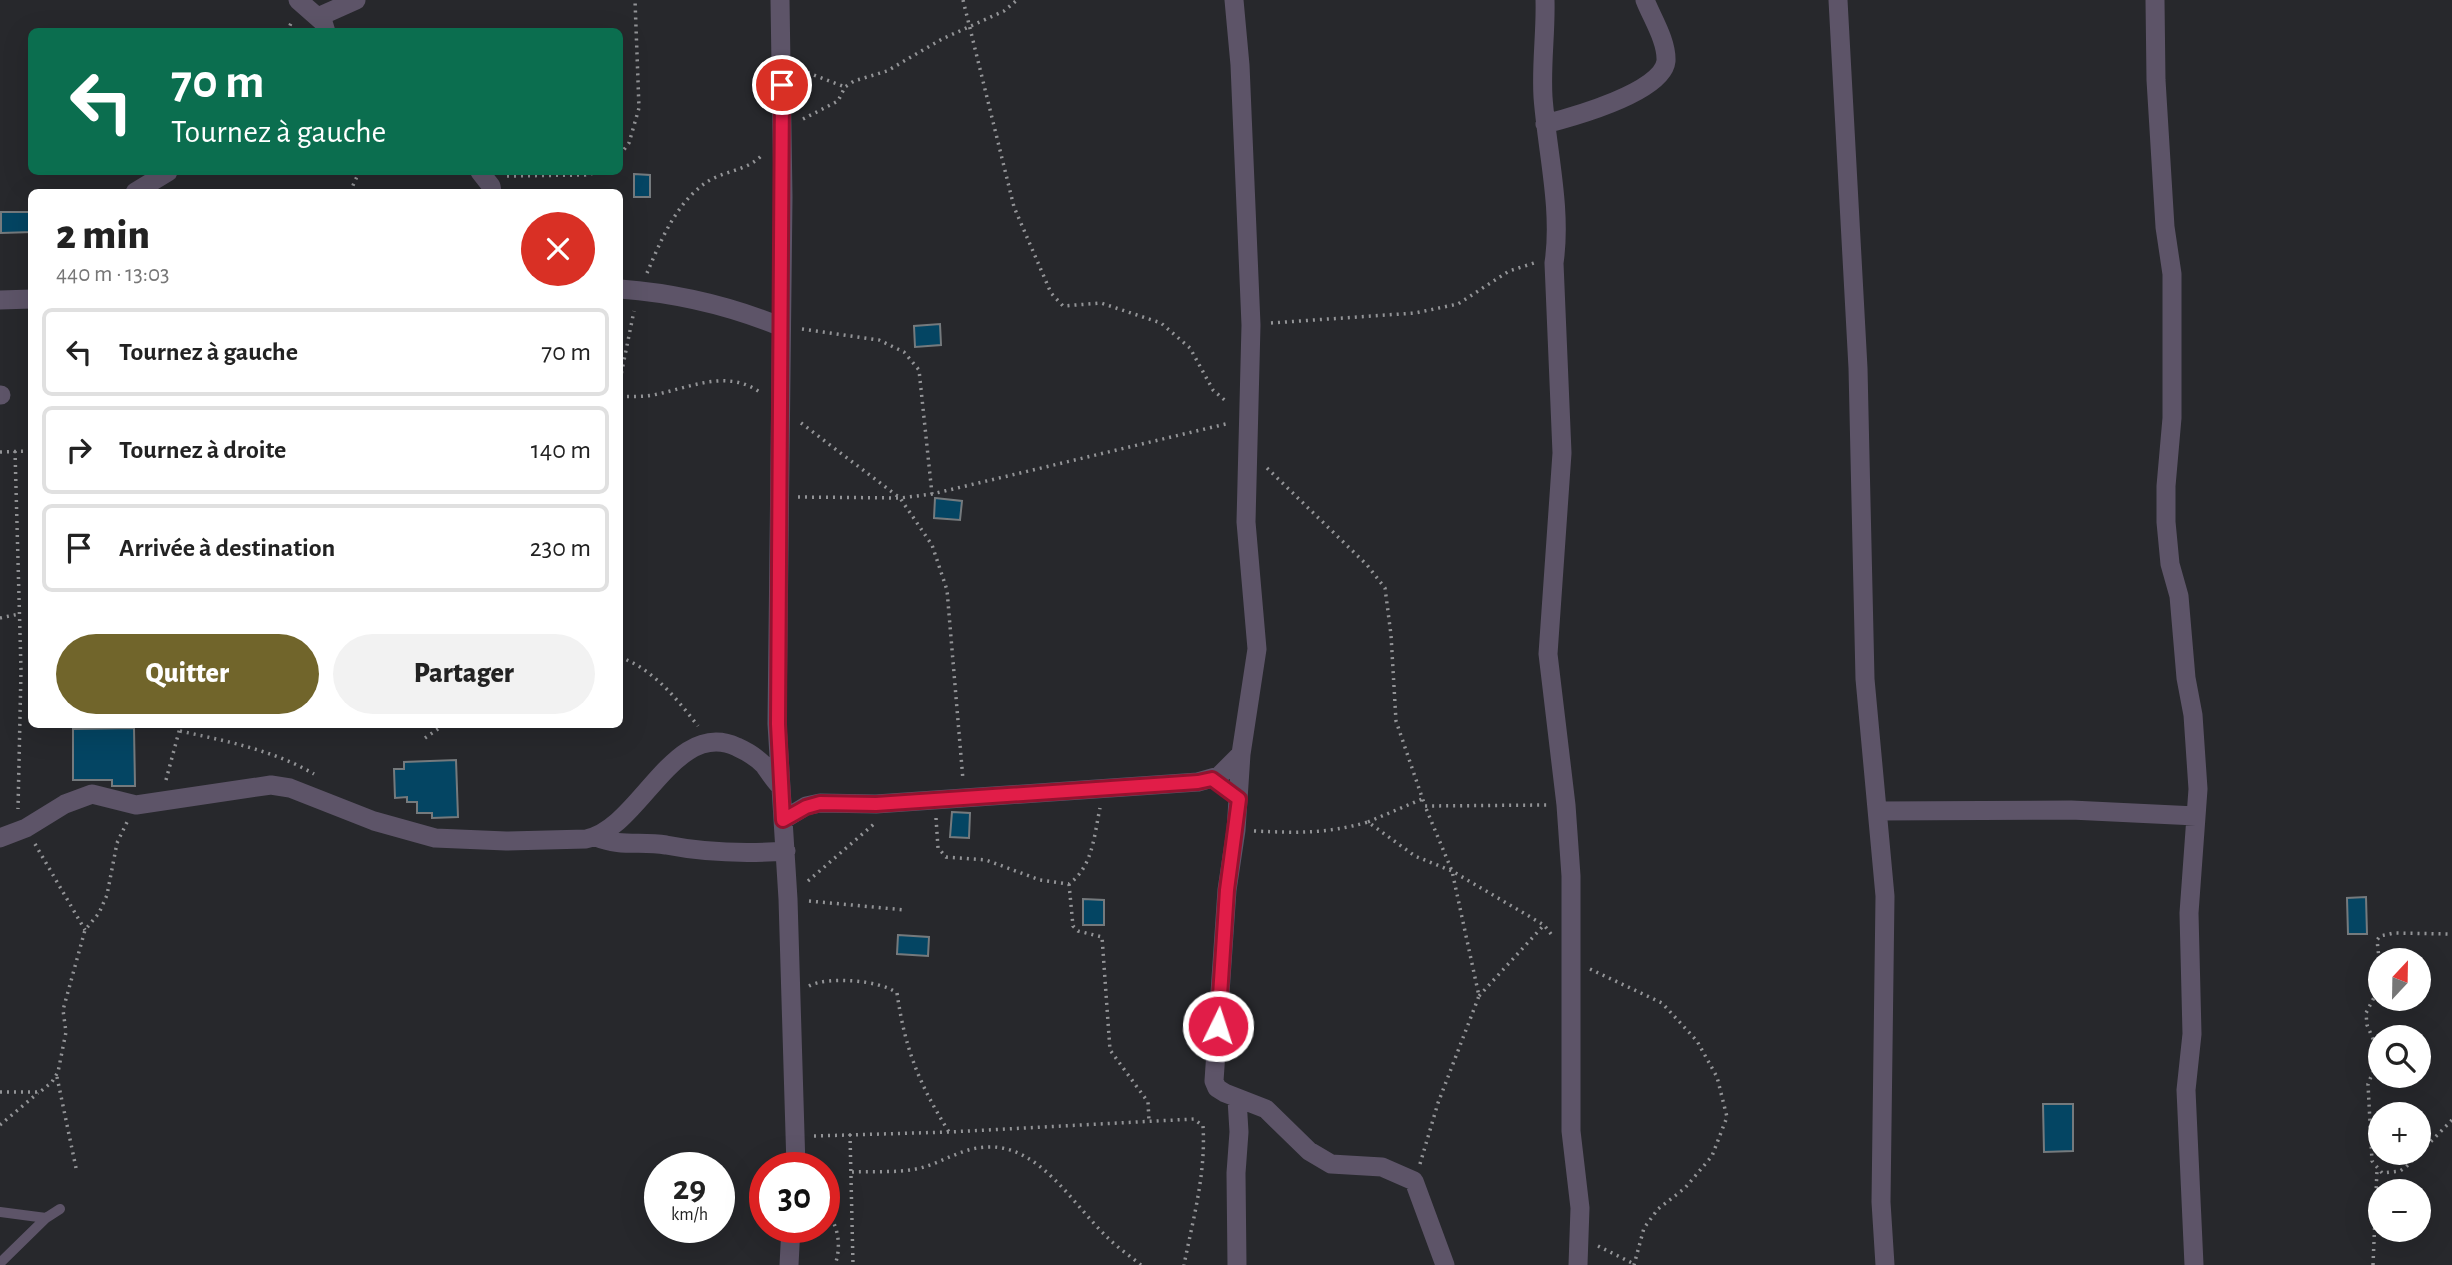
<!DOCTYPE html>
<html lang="fr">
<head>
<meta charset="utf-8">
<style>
  body { margin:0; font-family:"Alegreya Sans",sans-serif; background:#f2f2f2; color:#222; height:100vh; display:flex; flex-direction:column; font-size:26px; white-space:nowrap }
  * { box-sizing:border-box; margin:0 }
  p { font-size:23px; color:#767676 }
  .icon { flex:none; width:38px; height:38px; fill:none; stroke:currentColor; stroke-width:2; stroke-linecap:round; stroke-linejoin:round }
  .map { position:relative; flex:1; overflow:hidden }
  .panel { position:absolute; left:28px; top:189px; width:595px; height:539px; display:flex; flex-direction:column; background:#fff; border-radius:10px; box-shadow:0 7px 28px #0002 }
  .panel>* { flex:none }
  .guide { position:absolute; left:28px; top:28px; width:595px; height:147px; border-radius:10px; box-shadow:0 7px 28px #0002; background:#0b6e4f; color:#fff; overflow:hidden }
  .needle { width:46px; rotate:22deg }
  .buttons { position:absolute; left:2368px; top:948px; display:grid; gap:14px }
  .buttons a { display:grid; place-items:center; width:63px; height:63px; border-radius:50%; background:#fff; box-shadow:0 7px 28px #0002; font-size:35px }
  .speed { position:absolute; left:644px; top:1152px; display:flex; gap:14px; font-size:35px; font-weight:700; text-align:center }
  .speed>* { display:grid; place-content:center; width:91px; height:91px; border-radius:50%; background:#fff; box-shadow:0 7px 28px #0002; line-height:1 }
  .speed small { font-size:18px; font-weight:400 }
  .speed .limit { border:10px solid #d22; background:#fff; color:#111 }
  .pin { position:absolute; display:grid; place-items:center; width:60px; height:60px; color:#fff; margin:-30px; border:4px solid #fff; border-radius:50%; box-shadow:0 2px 7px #0007 }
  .me { position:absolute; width:77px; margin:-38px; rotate:4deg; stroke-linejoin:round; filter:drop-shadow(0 0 5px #0008) }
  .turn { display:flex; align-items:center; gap:24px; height:147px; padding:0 28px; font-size:32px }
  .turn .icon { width:91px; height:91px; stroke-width:2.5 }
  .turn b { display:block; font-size:49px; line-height:60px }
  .round { display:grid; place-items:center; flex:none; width:74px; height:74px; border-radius:37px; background:#f2f2f2 }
  .head { display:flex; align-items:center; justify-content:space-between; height:119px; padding:0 28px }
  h1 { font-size:42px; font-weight:800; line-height:52px }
  .action { display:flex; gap:14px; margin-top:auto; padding:14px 28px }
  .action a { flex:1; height:80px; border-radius:42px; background:#71652b; color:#fff; font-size:28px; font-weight:800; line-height:80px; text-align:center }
  .action a+a { background:#f2f2f2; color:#222 }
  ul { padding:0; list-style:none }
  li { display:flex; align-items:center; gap:21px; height:88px; margin:0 14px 10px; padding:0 14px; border:4px solid #e0e0e0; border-radius:10px }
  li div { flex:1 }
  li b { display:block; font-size:26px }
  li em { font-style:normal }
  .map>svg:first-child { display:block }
  .building { fill:#044563; stroke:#757a7d; stroke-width:2 }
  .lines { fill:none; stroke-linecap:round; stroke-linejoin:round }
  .path { stroke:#939497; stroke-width:3.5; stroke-dasharray:2 5; stroke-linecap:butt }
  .service { stroke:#5d5468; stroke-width:10 }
  .minor { stroke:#5d5468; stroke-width:19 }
  .route-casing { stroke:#92132f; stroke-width:18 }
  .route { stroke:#e11d48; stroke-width:12 }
</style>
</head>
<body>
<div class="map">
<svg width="2452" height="1265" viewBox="0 0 2452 1265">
  <rect width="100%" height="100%" fill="#27282c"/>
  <path class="building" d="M634 174 650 175V197H634Z
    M1 212H32V232L1 233Z
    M940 324 941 345 915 347 914 326Z
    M935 498 962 501 960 520 934 518Z
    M134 728 135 786H112V780H73V729Z
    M456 760 458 817 432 818V813H417V802H407V797L395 798 394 769H404V762Z
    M952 812 970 813 969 838 950 837Z
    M2366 897 2367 934H2348L2347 898Z
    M1083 899 1104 900V925H1083Z
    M898 935 929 937 928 956 897 954Z
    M2043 1104H2073V1151L2044 1152Z"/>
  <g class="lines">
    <path class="path" d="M963 0 1014 207 1051 293 1063 306 1101 303 1161 323 1190 348 1213 390 1228 403
      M287 32 292 21
      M801 70 845 87
      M803 119 838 101 845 87 854 81 887 71 942 39 1004 11 1017 0
      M620 155 629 143 639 108 635 0
      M507 176 585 175 599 172
      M350 192 359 172
      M647 273C661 240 677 200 710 180 728 170 749 170 763 154
      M1271 323 1415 313 1458 304 1509 271 1534 263
      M802 329 879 340 904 352 919 370 932 494
      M620 380 634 311
      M620 397C631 396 642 397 653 395 690 388 727 368 761 393
      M801 423 900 498 932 545 947 590 963 780
      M15 451 21 670 18 809
      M0 452 32 451
      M1267 468 1367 565 1385 588 1391 635 1396 721 1425 806 1547 805
      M798 497 900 498 932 494 1230 423
      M0 618 19 614
      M620 657C654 670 676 698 698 726
      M180 731C226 741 273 750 314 774
      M425 738 445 724
      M166 780 181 724
      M936 818 938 848 946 857 986 860 1040 880 1069 884C1093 866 1094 836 1100 808
      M1368 822 1422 799
      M1254 831C1298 833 1325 834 1368 822L1415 856 1452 871 1544 925 1551 934
      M35 844 85 930
      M808 881 874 824
      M1069 884 1073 926 1078 931 1102 937 1110 1050 1148 1102 1149 1121
      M809 901 905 910
      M2380 967 2377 940 2380 936 2394 933 2452 934
      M1590 969 1662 1003 1697 1041 1717 1077 1727 1117 1712 1156 1685 1188 1658 1209 1644 1228 1634 1265
      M809 986C827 976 880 980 897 993 905 1049 919 1084 949 1132
      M2380 986 2366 1013 2367 1025 2377 1048V1062L2368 1084 2372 1161 2382 1173 2400 1171 2406 1167 2452 1120
      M1479 996 1544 925
      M57 1077 76 1168
      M0 1092H40L52 1082 58 1072 66 1032 63 1010 85 930 99 913 107 895 117 843 127 822
      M0 1125 38 1093
      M850 1134 853 1265
      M814 1136 949 1132 1194 1119 1203 1126C1206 1174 1193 1219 1184 1265
      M1420 1164 1438 1103 1479 996 1452 871 1425 806
      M852 1172C873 1171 896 1173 916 1169 941 1164 962 1147 988 1147 1040 1145 1074 1206 1108 1238 1118 1248 1130 1256 1141 1265
      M824 1206C838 1225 842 1244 835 1265
      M1598 1246 1634 1264
      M2373 1265 2377 1170"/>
    <path class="service" d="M0 1212 46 1218
      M0 1263 46 1218 60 1209"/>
    <path class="minor" d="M298 0 323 22 326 32
      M780 0 783 197 777 724 788 899 796 1167
      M1545 0C1546 32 1541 64 1543 97 1547 151 1562 209 1554 263L1562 453 1548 654 1566 805 1571 876V1131L1580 1208 1578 1265
      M1838 0 1858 368 1865 679 1885 896 1881 1202 1885 1265
      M2155 0 2156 80 2165 227 2172 274V418L2166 486V522L2170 564 2179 596 2186 678 2193 715 2198 789 2189 913 2192 1034 2186 1090 2194 1265
      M318 17 356 0
      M1545 124C1572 117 1663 92 1666 61 1667 41 1652 18 1645 0
      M480 172 491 186 492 192
      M135 192 168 172
      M620 289C673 293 730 306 779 326
      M0 300 32 299
      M0 395H1
      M1241 754 1236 830 1227 890 1214 1081 1217 1088 1225 1093 1266 1109 1309 1151 1331 1164 1382 1167 1414 1181 1445 1265
      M1878 811 2071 810 2196 816
      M783 820 806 806 820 803 876 804 1198 782 1219 776 1241 754 1257 649 1246 522 1251 325 1240 65 1234 0
      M596 837C620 847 641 841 666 845 707 853 744 854 786 851
      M0 838 26 828 65 804 92 794 136 805 271 785 290 788 374 821 435 838 506 841 586 839C640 829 674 717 737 747 746 751 757 758 764 765 769 772 774 780 780 786
      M789 1265 791 1227
      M1237 1265 1236 1173 1239 1132 1237 1099"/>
  </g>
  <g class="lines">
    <defs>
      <path id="route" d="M782 85 778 724 783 820 806 807 820 803 876 804 1198 782 1212 779 1239 799 1227 890 1218 1026"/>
    </defs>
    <use href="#route" class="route-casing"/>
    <use href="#route" class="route"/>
  </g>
</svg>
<div class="buttons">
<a><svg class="needle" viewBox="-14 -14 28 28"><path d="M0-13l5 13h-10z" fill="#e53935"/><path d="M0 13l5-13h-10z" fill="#767676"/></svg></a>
<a><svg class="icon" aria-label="search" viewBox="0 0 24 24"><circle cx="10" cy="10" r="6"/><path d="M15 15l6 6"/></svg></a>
<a>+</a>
<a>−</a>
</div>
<div class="speed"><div>29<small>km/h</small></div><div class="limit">30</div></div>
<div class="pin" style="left:782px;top:85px;background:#d93025"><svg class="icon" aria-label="arrive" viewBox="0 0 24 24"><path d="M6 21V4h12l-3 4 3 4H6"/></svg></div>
<svg class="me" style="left:1218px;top:1026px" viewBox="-20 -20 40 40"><circle r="17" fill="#e11d48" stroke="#fff" stroke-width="3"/><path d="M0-11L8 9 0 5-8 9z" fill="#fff"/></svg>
<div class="guide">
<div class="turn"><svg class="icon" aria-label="left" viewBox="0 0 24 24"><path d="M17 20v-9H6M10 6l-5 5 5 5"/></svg><div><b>70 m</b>Tournez à gauche</div></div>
</div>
<section class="panel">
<div class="head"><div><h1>2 min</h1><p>440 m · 13:03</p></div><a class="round" style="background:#d93025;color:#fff"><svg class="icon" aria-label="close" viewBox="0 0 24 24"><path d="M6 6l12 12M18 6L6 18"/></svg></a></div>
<ul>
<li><svg class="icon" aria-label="left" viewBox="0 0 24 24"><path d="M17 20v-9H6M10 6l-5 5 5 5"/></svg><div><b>Tournez à gauche</b></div><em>70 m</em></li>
<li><svg class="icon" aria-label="right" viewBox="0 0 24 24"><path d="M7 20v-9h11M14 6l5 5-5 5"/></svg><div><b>Tournez à droite</b></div><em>140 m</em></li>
<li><svg class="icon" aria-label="arrive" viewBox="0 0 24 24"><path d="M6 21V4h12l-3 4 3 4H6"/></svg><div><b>Arrivée à destination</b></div><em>230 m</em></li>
</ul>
<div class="action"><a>Quitter</a><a>Partager</a></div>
</section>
</div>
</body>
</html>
